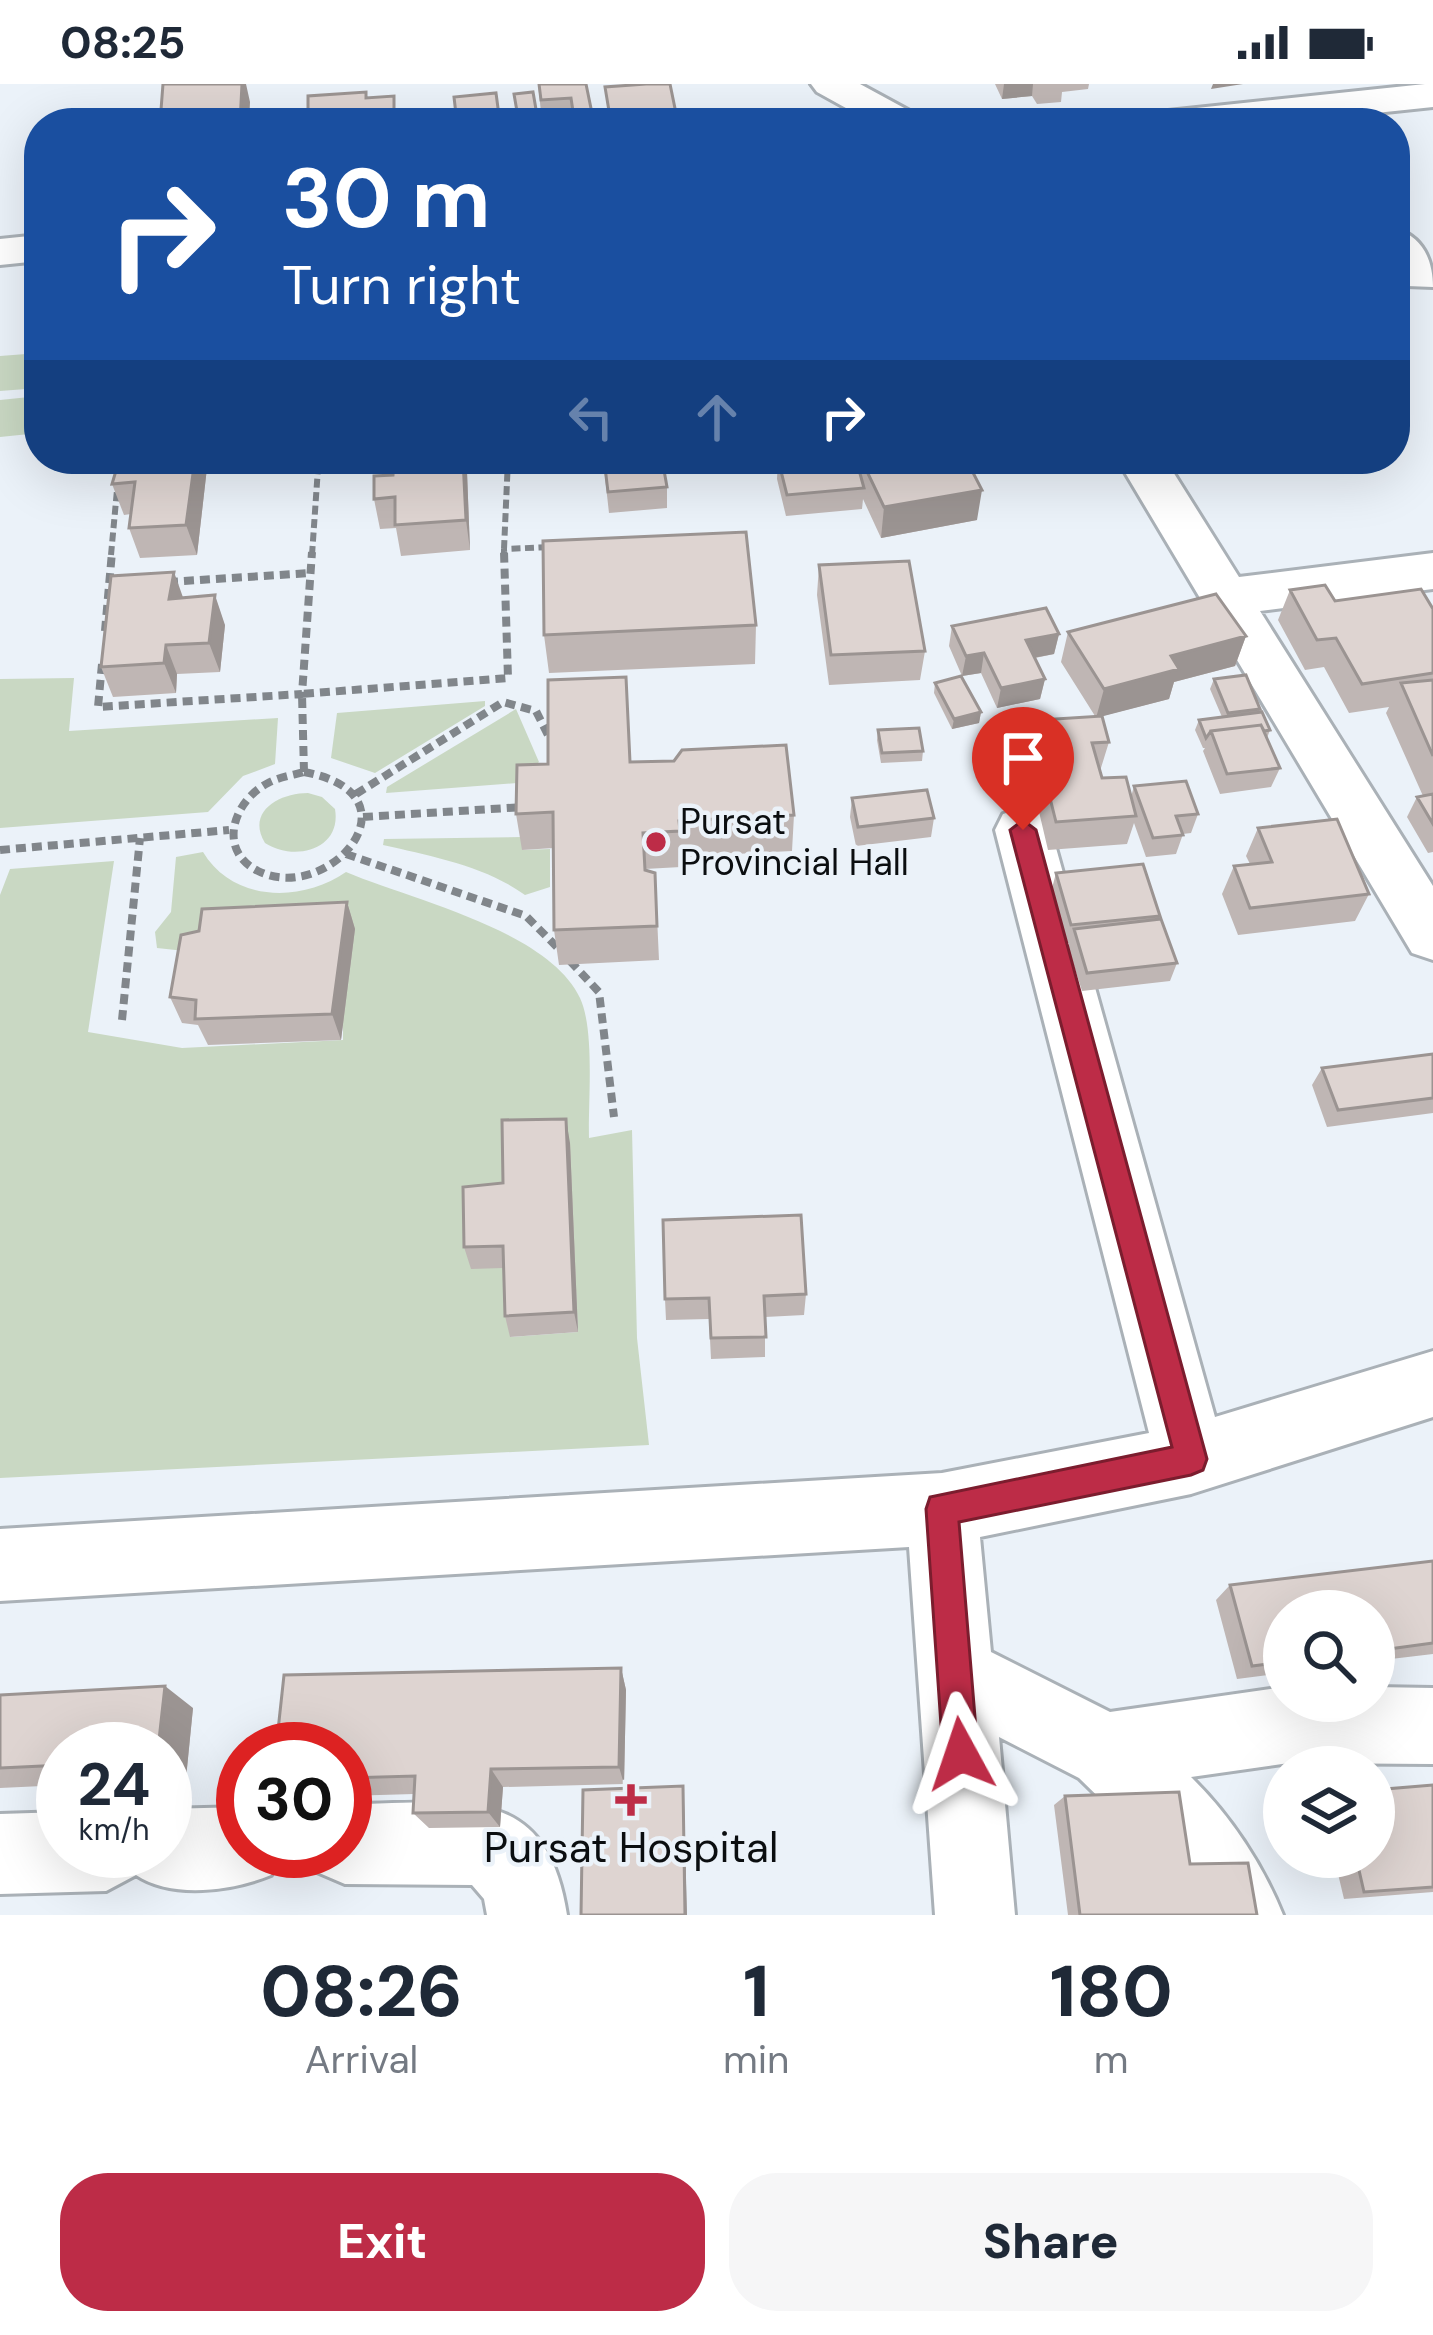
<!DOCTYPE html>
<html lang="en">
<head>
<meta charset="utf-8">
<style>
  body { margin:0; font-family:"DM Sans",sans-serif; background:#f6f6f7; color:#1f2937; height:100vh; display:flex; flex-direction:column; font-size:45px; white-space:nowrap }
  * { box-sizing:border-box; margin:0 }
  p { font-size:39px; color:#747a83 }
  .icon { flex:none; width:66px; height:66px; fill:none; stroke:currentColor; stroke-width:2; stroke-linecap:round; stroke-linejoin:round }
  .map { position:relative; height:1831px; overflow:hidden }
  .panel { display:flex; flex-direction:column; background:#fff; flex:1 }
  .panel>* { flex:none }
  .guide { position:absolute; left:24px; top:24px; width:1386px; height:366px; border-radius:48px; box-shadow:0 12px 48px #0002; background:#1a4fa0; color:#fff; overflow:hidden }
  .controls { position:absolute; left:1263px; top:1506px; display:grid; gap:24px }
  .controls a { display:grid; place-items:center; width:132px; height:132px; border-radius:50%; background:#fff; box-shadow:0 12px 48px #0002; font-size:60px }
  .speed { position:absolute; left:36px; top:1638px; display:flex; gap:24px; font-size:60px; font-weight:700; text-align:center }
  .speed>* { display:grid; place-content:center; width:156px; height:156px; border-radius:50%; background:#fff; box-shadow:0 12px 48px #0002; line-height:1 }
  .speed small { font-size:30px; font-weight:400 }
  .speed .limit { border:18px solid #d22; background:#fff; color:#111 }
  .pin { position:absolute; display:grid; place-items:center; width:102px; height:102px; color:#fff; margin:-123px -51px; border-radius:50% 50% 50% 0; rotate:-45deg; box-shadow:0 0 12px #0007 }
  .pin .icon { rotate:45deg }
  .me { position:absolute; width:132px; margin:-66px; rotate:355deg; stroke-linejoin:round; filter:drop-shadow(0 0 9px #0008) }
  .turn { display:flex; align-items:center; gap:42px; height:252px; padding:0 60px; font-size:54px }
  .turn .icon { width:156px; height:156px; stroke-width:2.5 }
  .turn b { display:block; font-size:84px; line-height:102px }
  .lanes { display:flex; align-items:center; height:114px; padding:0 60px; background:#0003; justify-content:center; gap:60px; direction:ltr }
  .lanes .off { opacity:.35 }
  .eta { display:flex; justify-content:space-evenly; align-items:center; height:204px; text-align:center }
  .eta b { font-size:72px; font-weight:800; line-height:84px }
  .button { display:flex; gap:24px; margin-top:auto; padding:24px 60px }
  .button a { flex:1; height:138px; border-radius:48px; background:#bd2c47; color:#fff; font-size:48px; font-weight:800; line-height:138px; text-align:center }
  .button a+a { background:#f6f6f7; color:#1f2937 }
  .status { display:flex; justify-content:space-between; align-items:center; height:84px; padding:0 60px; background:#fff; direction:ltr }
  .status svg { height:33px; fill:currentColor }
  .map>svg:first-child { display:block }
  .green { fill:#c9d8c3; fill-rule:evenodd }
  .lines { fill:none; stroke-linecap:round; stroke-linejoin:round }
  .minor-casing { stroke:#aab1b7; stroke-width:6 }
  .path-far1 { stroke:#81868b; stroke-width:6; stroke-dasharray:9 4.5; stroke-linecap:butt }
  .path { stroke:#81868b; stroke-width:8; stroke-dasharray:10 6; stroke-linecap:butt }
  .minor { fill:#fff; fill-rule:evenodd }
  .wall { fill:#bfb6b4 }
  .shaded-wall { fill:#9b9492 }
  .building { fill:#ded4d1; stroke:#9b9492; stroke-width:3 }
  .route { fill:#bd2c47; stroke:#7b1d2e; stroke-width:3 }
  .poi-dot { fill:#bd2c47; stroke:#ebf2f9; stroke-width:4.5 }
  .labels { text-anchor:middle; stroke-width:9; stroke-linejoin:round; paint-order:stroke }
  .poi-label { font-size:36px; fill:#0b0e10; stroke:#ebf2f9; text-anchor:start }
  .near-poi-label { font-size:42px; fill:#0b0e10; stroke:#ebf2f9 }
</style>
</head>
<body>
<div class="status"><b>08:25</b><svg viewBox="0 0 49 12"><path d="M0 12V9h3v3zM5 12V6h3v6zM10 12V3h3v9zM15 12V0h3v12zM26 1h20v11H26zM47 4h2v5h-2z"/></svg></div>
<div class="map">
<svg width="1433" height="1831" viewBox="0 0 1433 1831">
  <rect width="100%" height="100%" fill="#ebf2f9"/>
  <path class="green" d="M39 269V304L0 307V272Z
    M39 312V349L0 353V316Z
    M74 594 69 647 278 634 275 680 243 692 208 728 0 744V595Z
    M485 617V622L375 689 331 674 337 629Z
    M516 625 539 678 517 699 386 709 387 703Z
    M308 709 322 713 335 725C342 766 294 778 265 759 246 728 279 709 308 709Z
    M522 753V766L550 765V803L525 811C485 782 431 772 383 761L384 755Z
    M203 768C233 818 301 819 346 788 412 816 548 846 580 914 595 946 588 1017 589 1054L632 1046 637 1254 649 1361 0 1394V811L10 785 114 777 88 948 182 964 343 956V942L185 867 157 864 155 848 171 828 176 773ZM569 1059 578 1248 511 1253 508 1184Z"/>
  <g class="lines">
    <defs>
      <path id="minor" d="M811 0H860L917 31 923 39H873L817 8Z
        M1425 0H1433V23L1281 39H1148L1154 31 1168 27Z
        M1395 145C1423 152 1433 177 1433 203L1407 202 1395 187Z
        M39 151V177L0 181V155Z
        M1117 375H1165L1239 493 1433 469V505L1260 527 1433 802V876L1412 869Z
        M1023 724 1043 730 1051 746 1215 1333 1433 1267V1333L1191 1410 980 1453 991 1568 1110 1628 1284 1603V1617H1374V1603L1433 1604V1680L1289 1679 1191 1693C1230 1731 1263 1781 1283 1831H1196L1160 1773 1079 1694 999 1653 1015 1831H935L909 1463 0 1517V1445L942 1389 1149 1349 995 746 1003 730Z
        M345 1720C454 1721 546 1693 567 1831H487L484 1815 472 1801 345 1800 317 1788 308 1767H345Z
        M243 1723V1767H281L271 1791C232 1807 172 1815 136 1791L106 1807 0 1810V1730L63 1728V1767H165V1725Z"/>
    </defs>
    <use href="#minor" class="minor-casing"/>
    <path class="path-far1" d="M504 465 508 375
      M111 471 117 406
      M312 471 318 384 399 377
      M504 471V465L552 463"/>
    <path class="path" d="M168 498 311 489
      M105 547 112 468
      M102 580 98 623 302 610 312 468
      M304 688 302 610 508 594 504 468
      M304 688C425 710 329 822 258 787 216 766 234 716 268 699 279 693 293 691 304 688Z
      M356 710 503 618 536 627 550 655
      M363 733 523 723
      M0 766 229 746
      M346 770 526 832 560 866
      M570 877 599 908 614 1033
      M122 936 140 754"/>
    <use href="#minor" class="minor"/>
  </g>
  <path class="wall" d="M538 0H586L594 39H517L514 10 538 37H542Z
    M995 0H1089L1088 5 1062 8 1061 18 1037 20 1032 12 1002 15Z
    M139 375H208L197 471 140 474 129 444 131 430 124 431 112 400 138 379Z
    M603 375 667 403V424L609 429Z
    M778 375 857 378V375H1075L1074 380 974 390 977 436 881 454 863 415 862 425 786 432 777 395Z
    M467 388 470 466 401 472 396 444 380 445 374 415Z
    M819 481 925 567 920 596 829 601 817 511Z
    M1290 506 1335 517 1433 525V768L1428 769 1407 733 1417 713 1423 712 1386 629 1389 623 1349 629 1324 583 1305 586 1278 536Z
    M183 514 225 541 220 588 177 590 176 609 113 613 101 583Z
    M756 541 755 580 549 589 544 551Z
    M952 542 1059 550 1054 570 1035 574 1045 595 1040 615 997 624 981 589 962 592 949 562Z
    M1068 548 1246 552 1235 582 1174 598 1169 615 1102 632 1109 658 1100 687 1102 694 1131 713 1134 702 1198 730 1191 749 1183 750 1176 770 1146 773 1134 739 1127 760 1048 766 1032 698 1010 700 1003 667 1009 638 1095 632 1061 578Z
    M1214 595 1260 625 1258 629 1270 646 1267 654 1280 684 1271 703 1220 710 1203 667 1205 664H1203L1195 646 1199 636 1222 633 1210 605Z
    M935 599 981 628 979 639 952 645 934 609Z
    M878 646 923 667 922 677 881 679 877 656Z
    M631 678 794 731 792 767 680 773 681 783 645 785V786L655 789 659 876 559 881 554 846V764L522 766 516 730Z
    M852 714 934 734 931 753 856 762 850 733Z
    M1258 744 1369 810 1355 837 1238 851 1222 810 1234 782 1250 780 1246 772Z
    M1056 789 1160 832 1159 835 1177 879 1170 897 1082 907 1068 863 1069 859H1065L1051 808Z
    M347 818 355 845 341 956 208 961 198 941 182 939 170 913Z
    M1433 970V1029L1327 1043 1312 1001 1322 984Z
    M570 1059 578 1248 510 1253 505 1232 503 1184 471 1185 464 1163 503 1099Z
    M806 1210 804 1231 765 1233V1273L711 1275 709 1235 666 1236 665 1215Z
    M1433 1477V1570L1374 1577V1527H1284V1589L1237 1595 1216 1516 1230 1501Z
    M621 1584 626 1606 624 1700 503 1703 500 1743 429 1744 413 1729 414 1710 345 1712V1665Z
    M0 1611 193 1624 186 1694 165 1695V1665H63V1701L0 1704Z
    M1433 1701V1808L1344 1815 1334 1773H1374Z
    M1065 1712 1190 1780 1257 1831H1068L1054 1721Z"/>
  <path class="shaded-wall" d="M242 0H246L250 18 249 39H240Z
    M1004 0H1033L1032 12 1002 15Z
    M1213 0H1243L1211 5Z
    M195 375H208L197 471 186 441Z
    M463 375H465L467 388 470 466 466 436Z
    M982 406 977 436 881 454 884 423Z
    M174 488 185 519 169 515Z
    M215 511 225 541 220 588 209 559Z
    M1059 550 1054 570 1022 576 1026 556Z
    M1246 552 1235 582 1174 598 1169 615 1096 634 1104 605 1171 572Z
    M166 561 177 590 176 609 164 579Z
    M984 569 981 589 962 592 966 572Z
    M1045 595 1040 615 997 624 1001 604Z
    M981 628 979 639 952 645 954 635Z
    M347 818 355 845 341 956 332 930Z
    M566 1035 570 1059 578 1248 574 1228Z
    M621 1584 626 1606 624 1700 619 1683Z
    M165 1602 193 1624 186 1694 165 1681V1665H158Z
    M491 1685 503 1703 500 1743 488 1728Z
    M683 1702 684 1719 687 1831H685Z"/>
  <path class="building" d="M163 0H242L240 39H160Z
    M539 0H586L594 39H519L514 10 533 8 538 37 574 34 571 14 541 16Z
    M646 0H670L678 39H611L605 3Z
    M366 8V14L394 12V39H308V12Z
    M496 9 500 39H457L454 13Z
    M148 28 147 39H96L97 31Z
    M139 375H195L186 441 129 444 135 398 112 400 118 380 138 379Z
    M394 375H463L466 436 395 441V413L374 415V392L393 391Z
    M604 375H662L667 403 608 408Z
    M778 375H856L864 404 787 411Z
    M861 375H966L982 406 884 423Z
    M746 448 756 541 544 551 543 457Z
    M909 477 925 567 831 571 819 481Z
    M174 488 169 515 215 511 209 559 166 561 164 579 101 583 111 492Z
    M1325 501 1335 517 1421 505 1433 525V589L1362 600 1336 554 1317 556 1290 506Z
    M1216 510 1246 552 1171 572 1179 585 1104 605 1068 548Z
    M1046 524 1059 550 1026 556 1045 595 1001 604 984 569 966 572 952 542Z
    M1246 591 1260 625 1228 629 1214 595Z
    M961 592 981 628 954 635 935 599Z
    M626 593 630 678 674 677 682 666 786 661 794 731 679 737 680 747 643 749 645 786 655 789 657 842 554 846 553 728 516 730 517 681 548 680V596Z
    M1433 596V672L1401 599Z
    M1262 628 1270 646 1264 647 1261 641 1211 647 1206 654 1199 636Z
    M1102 632 1109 658 1092 659 1102 694 1126 693 1136 732 1056 738 1039 670 1017 671 1009 638Z
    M1261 641 1280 684 1227 690 1211 647Z
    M919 644 923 667 882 669 878 646Z
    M1186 697 1198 730 1176 732 1183 751 1153 754 1134 702Z
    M927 706 934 734 858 743 852 714Z
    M1433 710V740L1417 713Z
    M1337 735 1369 810 1250 824 1234 782 1272 778 1258 744Z
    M1143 780 1160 832 1071 841 1056 789Z
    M347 818 332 930 195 935 196 916 170 913 181 851 199 847 202 825Z
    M1161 835 1177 879 1087 889 1074 845Z
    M1433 970V1014L1338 1026 1322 984Z
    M566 1035 574 1228 505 1232 503 1162 464 1163 463 1103 503 1099 502 1036Z
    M801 1131 806 1210 764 1212 766 1253 711 1254 709 1214 665 1215 663 1136Z
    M1433 1477V1559L1374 1567V1527H1284V1578L1252 1582 1230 1501Z
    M621 1584 619 1683 491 1685 488 1728 413 1729 415 1692 345 1694V1665H276L284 1591Z
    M165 1602 158 1665H63V1681L0 1684V1611Z
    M1433 1701V1803L1364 1808 1356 1773H1374V1706Z
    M683 1702 685 1831H581L583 1706Z
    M1179 1708 1190 1780 1248 1779 1257 1831H1080L1065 1712Z"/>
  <path class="route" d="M1023 736 1036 746 1207 1375 1203 1386 1191 1391 959 1438 978 1670 973 1682 961 1687 948 1682 943 1670 926 1425 930 1413 1172 1363 1010 746Z"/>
  <g class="poi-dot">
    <circle cx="656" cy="758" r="12"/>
    <path d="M625 1698h12v12h12v12h-12v12h-12v-12h-12v-12h12z"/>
  </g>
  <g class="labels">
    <g class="poi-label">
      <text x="680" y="750">Pursat<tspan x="680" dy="41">Provincial Hall</tspan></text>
    </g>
    <g class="near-poi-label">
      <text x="631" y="1778">Pursat Hospital</text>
    </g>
  </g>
</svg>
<div class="controls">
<a><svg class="icon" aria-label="search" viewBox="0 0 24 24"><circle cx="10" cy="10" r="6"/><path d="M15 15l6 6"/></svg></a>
<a><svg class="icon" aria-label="layers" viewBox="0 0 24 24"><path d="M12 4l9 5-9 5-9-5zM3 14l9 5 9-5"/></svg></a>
</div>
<div class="speed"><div>24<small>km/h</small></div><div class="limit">30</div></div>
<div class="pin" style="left:1023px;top:746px;background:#d93025"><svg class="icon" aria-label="arrive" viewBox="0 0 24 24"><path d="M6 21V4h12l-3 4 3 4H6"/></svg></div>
<svg class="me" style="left:961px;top:1670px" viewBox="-20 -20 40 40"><path d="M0-17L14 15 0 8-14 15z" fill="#bd2c47" stroke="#fff" stroke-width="4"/></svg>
<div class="guide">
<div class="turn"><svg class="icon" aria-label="right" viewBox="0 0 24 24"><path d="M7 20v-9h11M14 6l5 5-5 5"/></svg><div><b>30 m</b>Turn right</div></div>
<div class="lanes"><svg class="icon off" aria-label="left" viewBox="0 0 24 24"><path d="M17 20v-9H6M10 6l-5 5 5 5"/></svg><svg class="icon off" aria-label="ahead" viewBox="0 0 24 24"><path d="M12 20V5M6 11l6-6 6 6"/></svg><svg class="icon" aria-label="right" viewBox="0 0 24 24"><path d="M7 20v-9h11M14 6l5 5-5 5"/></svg></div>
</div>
</div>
<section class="panel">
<div class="eta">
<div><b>08:26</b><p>Arrival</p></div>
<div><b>1</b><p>min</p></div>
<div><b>180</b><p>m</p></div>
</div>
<div class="button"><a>Exit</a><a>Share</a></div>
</section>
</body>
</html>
